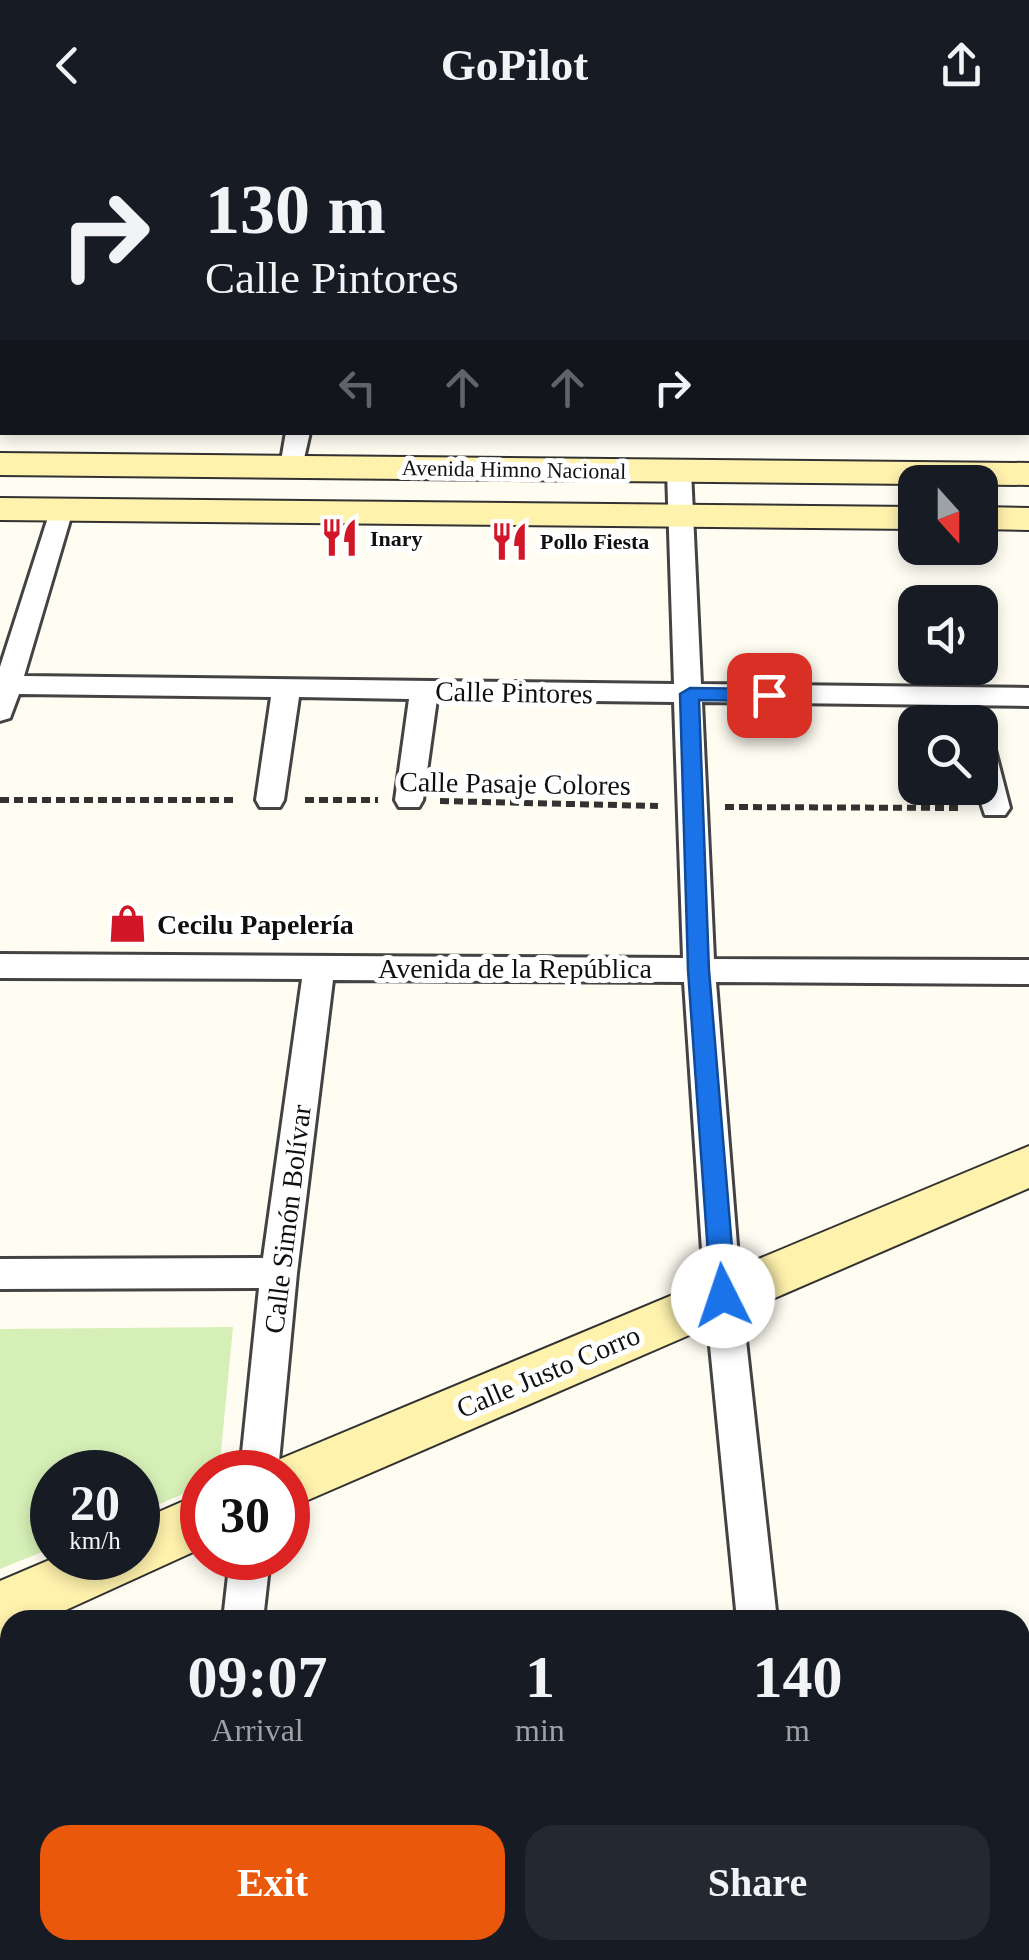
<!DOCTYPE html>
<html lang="en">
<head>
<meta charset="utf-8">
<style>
  body { margin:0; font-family:"Times New Roman",serif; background:#242831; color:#f1f3f6; height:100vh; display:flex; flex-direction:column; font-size:38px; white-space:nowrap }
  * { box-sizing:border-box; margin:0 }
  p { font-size:32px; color:#9ea1a6 }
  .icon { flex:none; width:55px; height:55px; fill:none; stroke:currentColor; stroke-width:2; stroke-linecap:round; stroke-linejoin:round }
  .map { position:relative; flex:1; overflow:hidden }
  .side { position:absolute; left:0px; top:1480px; width:1030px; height:350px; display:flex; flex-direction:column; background:#171b24; border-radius:30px 30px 0 0; box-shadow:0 5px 15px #0003 }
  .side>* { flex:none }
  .guide { position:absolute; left:0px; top:0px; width:1030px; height:305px; box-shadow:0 5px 15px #0003; background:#171b24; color:#f1f3f6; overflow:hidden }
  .needle { width:65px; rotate:159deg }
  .buttons { position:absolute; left:898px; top:335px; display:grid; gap:20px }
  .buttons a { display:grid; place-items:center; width:100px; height:100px; border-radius:20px; background:#171b24; box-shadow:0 5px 15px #0003; font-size:50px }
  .speed { position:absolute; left:30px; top:1320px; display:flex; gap:20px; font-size:50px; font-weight:700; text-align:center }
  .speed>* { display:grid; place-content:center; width:130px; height:130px; border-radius:50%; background:#171b24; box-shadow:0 5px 15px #0003; line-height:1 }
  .speed small { font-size:25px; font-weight:400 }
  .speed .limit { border:15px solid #d22; background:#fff; color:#111 }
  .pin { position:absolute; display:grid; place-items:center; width:85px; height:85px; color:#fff; margin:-42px; border-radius:20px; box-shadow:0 5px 15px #0006 }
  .me { position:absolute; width:110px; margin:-55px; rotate:356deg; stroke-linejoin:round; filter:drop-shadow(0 0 8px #0008) }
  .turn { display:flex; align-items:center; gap:35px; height:210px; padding:0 40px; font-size:45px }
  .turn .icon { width:130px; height:130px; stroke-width:2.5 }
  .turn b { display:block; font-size:70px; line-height:85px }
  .lanes { display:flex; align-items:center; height:95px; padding:0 40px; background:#0003; justify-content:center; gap:50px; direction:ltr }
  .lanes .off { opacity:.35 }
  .eta { display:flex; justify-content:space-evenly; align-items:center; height:170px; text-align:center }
  .eta b { font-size:60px; font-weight:800; line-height:70px }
  .action { display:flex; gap:20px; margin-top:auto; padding:20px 40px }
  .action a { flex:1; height:115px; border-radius:30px; background:#ea580c; color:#fff; font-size:40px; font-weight:800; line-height:115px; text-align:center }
  .action a+a { background:#242831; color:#f1f3f6 }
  header { display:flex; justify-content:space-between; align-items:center; height:130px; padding:0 40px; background:#171b24; font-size:45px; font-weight:800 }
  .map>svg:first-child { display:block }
  .green { fill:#d6efb6 }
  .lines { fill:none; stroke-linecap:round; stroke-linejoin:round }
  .street-casing { stroke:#434343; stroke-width:6 }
  .secondary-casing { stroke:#323232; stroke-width:4 }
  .path { stroke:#323232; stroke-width:6; stroke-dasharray:9 5; stroke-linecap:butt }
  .street { fill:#fff; fill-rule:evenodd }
  .secondary { fill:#fff2ad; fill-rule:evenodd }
  .route { fill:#1a73e8; stroke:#114b97; stroke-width:2.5 }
  .labels { text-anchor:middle; stroke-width:10; stroke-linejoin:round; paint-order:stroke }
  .far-street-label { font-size:22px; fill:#101010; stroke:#fff }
  .far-poi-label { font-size:22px; font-weight:bold; fill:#101010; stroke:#fff; text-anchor:start }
  .street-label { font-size:28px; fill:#101010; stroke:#fff }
  .poi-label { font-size:28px; font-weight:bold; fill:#101010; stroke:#fff; text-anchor:start }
</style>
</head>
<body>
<header><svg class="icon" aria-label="back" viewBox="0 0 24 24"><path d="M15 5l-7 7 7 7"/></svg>GoPilot<svg class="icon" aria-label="share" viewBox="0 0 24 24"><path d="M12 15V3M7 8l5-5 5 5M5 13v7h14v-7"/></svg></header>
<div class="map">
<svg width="1029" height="1830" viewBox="0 0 1029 1830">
  <rect width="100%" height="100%" fill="#fffcf2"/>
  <path class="green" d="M233 1197 219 1342H202V1356L138 1383V1342H52V1418L0 1439V1199Z"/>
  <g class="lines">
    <defs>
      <path id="street" d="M748 0H768V2H749Z
        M0 91H2V103H0Z
        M0 188H2V202H0Z
        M1028 191H1029V205H1028Z
        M286 302H310L301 342 292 344 280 337Z
        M679 334 691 341 701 554 1029 558V576L702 572 714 829 1029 830V854L716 852 741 1165 777 1490H737L705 1165 684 852 333 850 297 1143 278 1342H240L259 1158 0 1159V1129L263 1128 302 849 0 848V824L683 828 674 572 437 569 423 670 419 677H399L395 670 409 569 299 567 284 670 280 677H260L256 670 271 567 19 564 10 588 0 591V537L52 375H70L73 380 24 546 674 554 667 341Z
        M980 607 990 609 994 616 1010 678 1005 685H985L976 658H980Z
        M230 1428H270L263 1490H223Z
        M1029 1762V1809L1020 1813V1765Z
        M181 1820H227L226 1830H180Z
        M768 1820H814L815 1830H769Z
        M930 1820H989L985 1830H926Z"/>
      <path id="secondary" d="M997 0H1025V2H997Z
        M1028 42H1029V64L1028 63Z
        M0 323 1029 333V355L0 345Z
        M0 368 915 377V399L0 390Z
        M980 377 1029 378V400L980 399Z
        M1029 1016V1058L308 1370 288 1378V1342H264L268 1334Z
        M202 1363V1418L44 1490H10V1504L0 1508V1451L54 1428H138V1391Z"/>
    </defs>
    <use href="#street" class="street-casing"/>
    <use href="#secondary" class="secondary-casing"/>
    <path class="path" d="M0 670H238
      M305 670H378
      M440 671 658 676
      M725 677 963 678"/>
    <use href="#street" class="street"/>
    <use href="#secondary" class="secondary"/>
  </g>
  <path class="route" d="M690 558 769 559 779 565 769 571 699 570 709 840 736 1166 732 1173 723 1176 714 1173 711 1166 688 840 680 564Z"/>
  <defs>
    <symbol id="restaurant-bare" viewBox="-9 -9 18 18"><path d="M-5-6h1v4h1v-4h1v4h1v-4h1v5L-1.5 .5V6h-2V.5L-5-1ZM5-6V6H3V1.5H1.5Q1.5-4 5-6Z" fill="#d11727" stroke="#fff" stroke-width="2.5" paint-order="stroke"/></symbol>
    <symbol id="shop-bare" viewBox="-9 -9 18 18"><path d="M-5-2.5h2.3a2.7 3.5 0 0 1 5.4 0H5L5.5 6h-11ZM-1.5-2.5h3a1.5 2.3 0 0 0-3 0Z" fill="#d11727" stroke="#fff" stroke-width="2.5" paint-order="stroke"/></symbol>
  </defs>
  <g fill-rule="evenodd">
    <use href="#restaurant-bare" x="312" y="380" width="55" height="55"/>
    <use href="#restaurant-bare" x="482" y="384" width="55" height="55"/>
    <use href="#shop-bare" x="100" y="766" width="55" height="55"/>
  </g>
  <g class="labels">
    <g class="far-street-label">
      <text transform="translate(514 339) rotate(1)" y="8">Avenida Himno Nacional</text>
    </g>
    <g class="far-poi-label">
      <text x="370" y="416">Inary</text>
      <text x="540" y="419">Pollo Fiesta</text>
    </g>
    <g class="street-label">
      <text transform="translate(514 562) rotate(1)" y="10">Calle Pintores</text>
      <text transform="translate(515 653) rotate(1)" y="10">Calle Pasaje Colores</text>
      <text x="515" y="848">Avenida de la República</text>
      <text transform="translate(287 1089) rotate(-83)" y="10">Calle Simón Bolívar</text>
      <text transform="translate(548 1241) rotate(-23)" y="10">Calle Justo Corro</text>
    </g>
    <g class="poi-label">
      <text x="157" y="804">Cecilu Papelería</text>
    </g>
  </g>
</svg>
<div class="buttons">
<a><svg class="needle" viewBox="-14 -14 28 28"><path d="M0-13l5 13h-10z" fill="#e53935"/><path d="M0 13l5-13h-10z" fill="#9ea1a6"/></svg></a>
<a><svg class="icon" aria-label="sound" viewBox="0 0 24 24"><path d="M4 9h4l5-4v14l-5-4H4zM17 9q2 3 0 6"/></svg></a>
<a><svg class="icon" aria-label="search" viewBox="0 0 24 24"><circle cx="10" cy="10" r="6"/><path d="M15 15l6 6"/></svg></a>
</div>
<div class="speed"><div>20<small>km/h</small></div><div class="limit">30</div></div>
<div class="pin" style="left:769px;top:565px;background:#d93025"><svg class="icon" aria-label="arrive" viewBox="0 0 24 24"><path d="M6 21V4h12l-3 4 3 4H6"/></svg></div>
<svg class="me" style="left:723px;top:1166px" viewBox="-20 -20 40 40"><circle r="19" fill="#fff"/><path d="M0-13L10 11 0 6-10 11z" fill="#1a73e8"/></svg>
<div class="guide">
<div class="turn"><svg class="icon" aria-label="right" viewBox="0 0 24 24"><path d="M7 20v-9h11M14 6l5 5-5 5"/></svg><div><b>130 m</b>Calle Pintores</div></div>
<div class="lanes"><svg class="icon off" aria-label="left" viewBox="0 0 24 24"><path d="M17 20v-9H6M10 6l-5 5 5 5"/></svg><svg class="icon off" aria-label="ahead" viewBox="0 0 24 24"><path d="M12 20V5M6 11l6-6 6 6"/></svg><svg class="icon off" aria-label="ahead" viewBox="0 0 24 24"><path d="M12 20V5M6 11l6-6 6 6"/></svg><svg class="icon" aria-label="right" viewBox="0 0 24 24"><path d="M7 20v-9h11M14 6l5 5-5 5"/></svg></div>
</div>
<section class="side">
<div class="eta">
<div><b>09:07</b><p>Arrival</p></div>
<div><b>1</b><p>min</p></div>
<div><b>140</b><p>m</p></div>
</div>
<div class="action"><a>Exit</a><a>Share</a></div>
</section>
</div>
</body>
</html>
